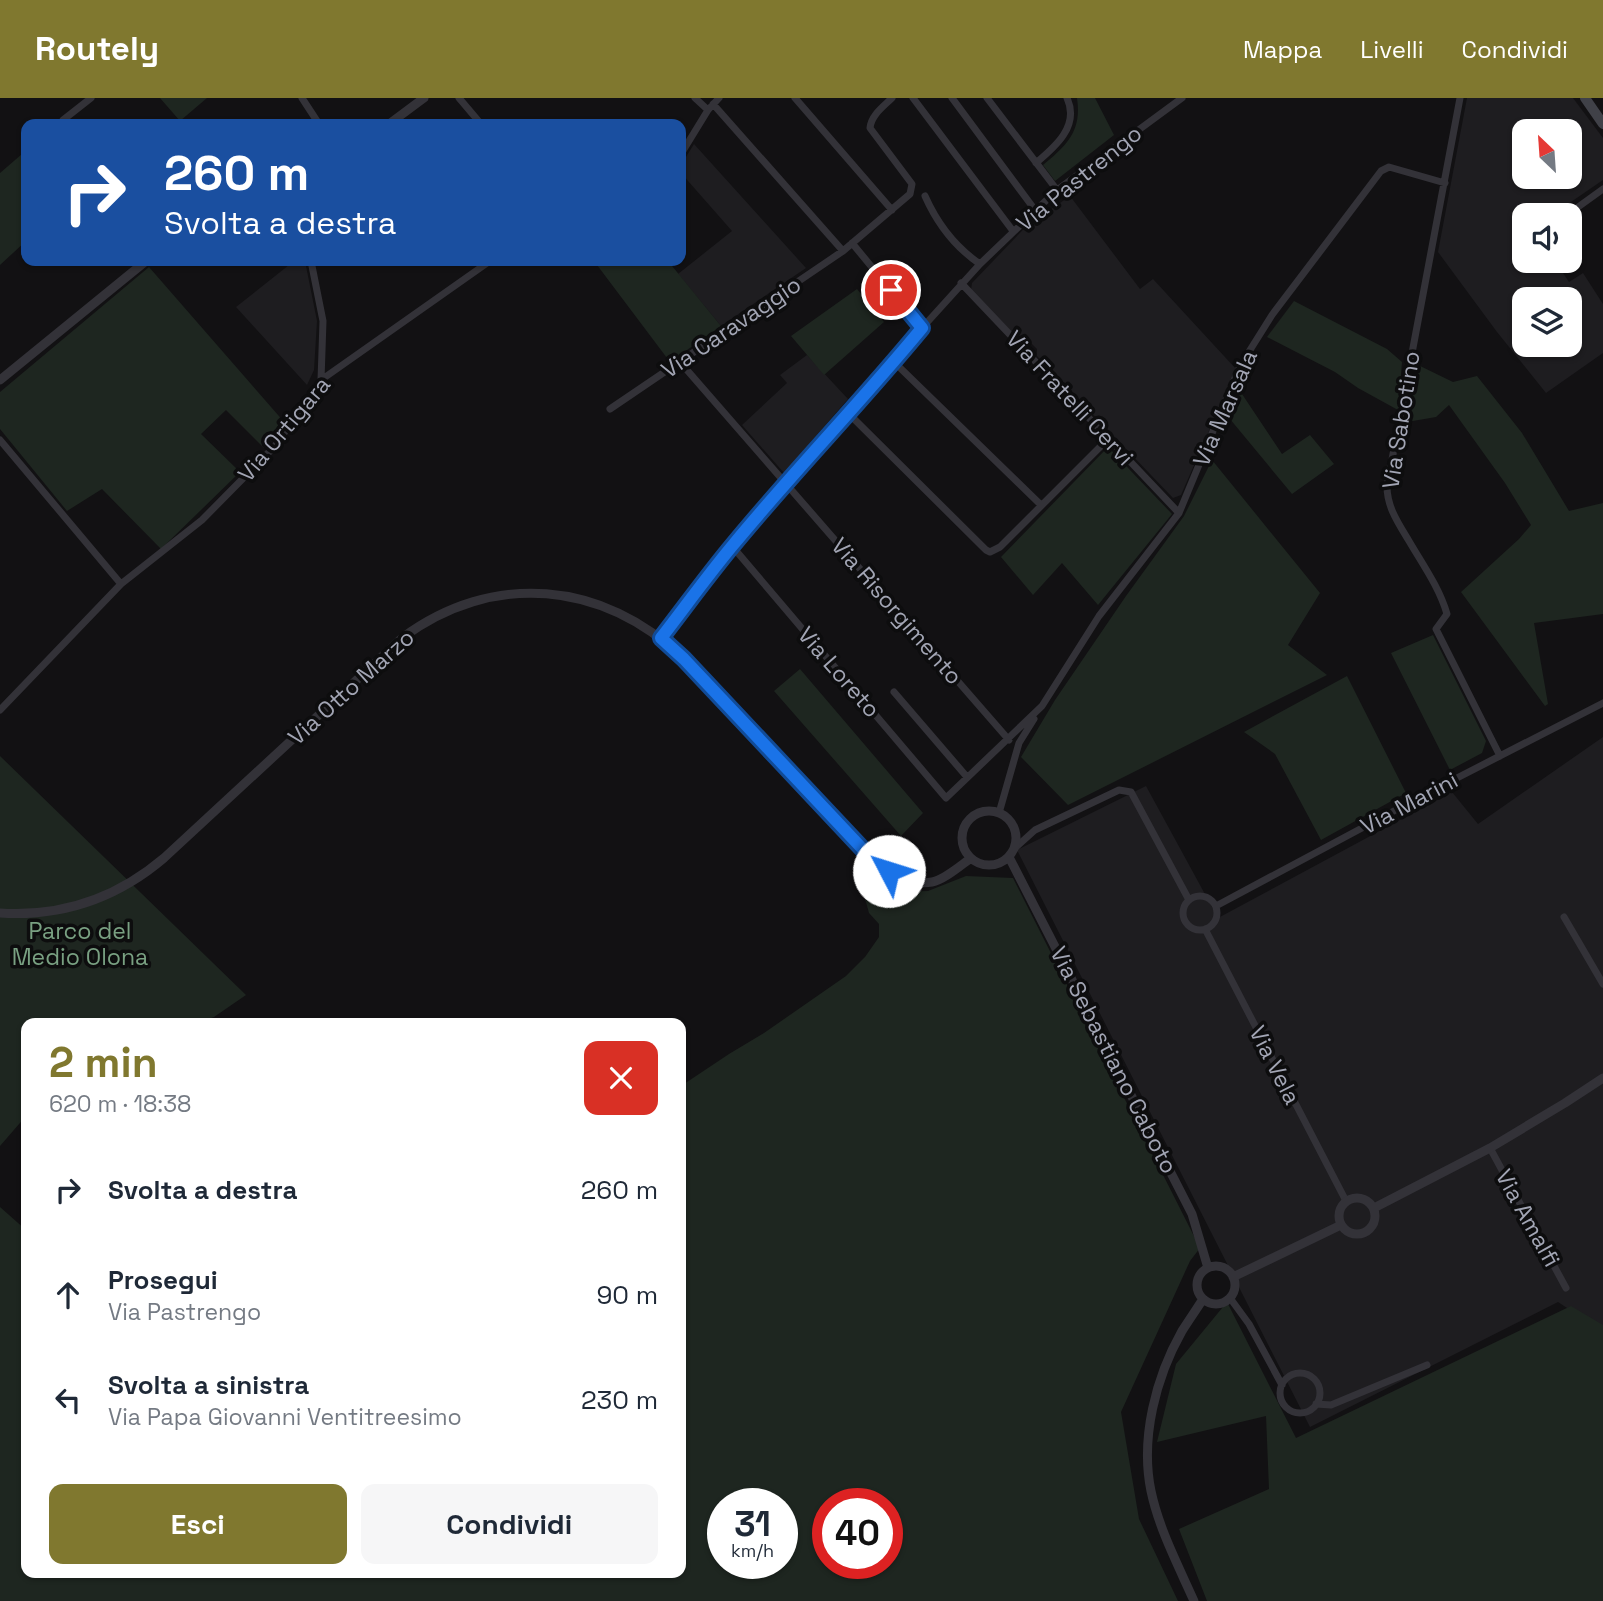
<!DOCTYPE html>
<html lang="it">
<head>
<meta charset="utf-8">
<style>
  body { margin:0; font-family:"Space Grotesk",sans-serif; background:#f6f6f7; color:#1f2937; height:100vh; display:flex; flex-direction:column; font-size:26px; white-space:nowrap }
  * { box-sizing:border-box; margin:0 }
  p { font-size:23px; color:#747a83 }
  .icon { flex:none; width:38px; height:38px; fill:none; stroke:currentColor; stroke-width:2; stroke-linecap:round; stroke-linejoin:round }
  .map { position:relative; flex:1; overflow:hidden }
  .drawer { position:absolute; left:21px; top:920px; width:665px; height:560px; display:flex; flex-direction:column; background:#fff; border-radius:14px; box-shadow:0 2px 5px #0004 }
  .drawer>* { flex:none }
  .guide { position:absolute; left:21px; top:21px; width:665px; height:147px; border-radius:14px; box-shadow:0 2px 5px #0004; background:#1a4fa0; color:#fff; overflow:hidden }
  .needle { width:46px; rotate:335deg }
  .fabs { position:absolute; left:1512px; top:21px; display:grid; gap:14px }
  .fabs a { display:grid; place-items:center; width:70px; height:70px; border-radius:14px; background:#fff; box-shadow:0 2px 5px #0004; font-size:35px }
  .speed { position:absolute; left:707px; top:1390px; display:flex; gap:14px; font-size:35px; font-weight:700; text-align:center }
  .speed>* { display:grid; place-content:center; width:91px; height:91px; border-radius:50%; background:#fff; box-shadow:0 2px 5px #0004; line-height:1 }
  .speed small { font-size:18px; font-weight:400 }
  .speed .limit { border:10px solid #d22; background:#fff; color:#111 }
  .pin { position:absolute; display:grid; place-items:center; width:60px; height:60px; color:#fff; margin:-30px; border:4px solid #fff; border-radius:50%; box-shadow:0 2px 7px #0007 }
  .me { position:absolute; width:77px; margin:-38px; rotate:310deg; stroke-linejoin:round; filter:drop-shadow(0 0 5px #0008) }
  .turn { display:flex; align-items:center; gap:24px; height:147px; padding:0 28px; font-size:32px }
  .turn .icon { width:91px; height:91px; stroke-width:2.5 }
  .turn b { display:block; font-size:49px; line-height:60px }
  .round { display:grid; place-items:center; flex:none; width:74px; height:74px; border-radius:14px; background:#f6f6f7 }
  .summary { display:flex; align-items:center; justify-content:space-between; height:119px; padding:0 28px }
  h1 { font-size:42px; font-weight:600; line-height:52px; color:#80782f }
  .primary-button { display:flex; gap:14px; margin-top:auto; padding:14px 28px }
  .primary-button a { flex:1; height:80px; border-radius:14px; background:#80782f; color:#fff; font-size:28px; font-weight:600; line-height:80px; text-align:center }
  .primary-button a+a { background:#f6f6f7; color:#1f2937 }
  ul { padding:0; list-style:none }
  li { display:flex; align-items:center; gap:21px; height:105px; padding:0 28px }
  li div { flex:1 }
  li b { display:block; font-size:26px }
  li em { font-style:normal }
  header { display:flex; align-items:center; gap:42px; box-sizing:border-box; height:98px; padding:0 35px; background:#80782f; color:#fff }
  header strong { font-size:33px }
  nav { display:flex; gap:38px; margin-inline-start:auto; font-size:24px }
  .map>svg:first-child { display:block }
  .built { fill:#1e1d20; fill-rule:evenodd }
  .green { fill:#1e2620; fill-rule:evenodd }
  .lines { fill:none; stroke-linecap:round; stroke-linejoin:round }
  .minor { stroke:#333238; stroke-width:7 }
  .tertiary { stroke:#333238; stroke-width:9 }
  .secondary { stroke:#404148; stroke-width:10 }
  .route-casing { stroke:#114b97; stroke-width:18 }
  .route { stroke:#1a73e8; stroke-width:12 }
  .labels { text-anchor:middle; stroke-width:7; stroke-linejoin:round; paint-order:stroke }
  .street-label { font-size:23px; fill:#a2a5b4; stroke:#0d0d0e }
  .park-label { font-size:23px; fill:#79a082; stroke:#0d0d0e }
</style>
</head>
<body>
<header>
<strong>Routely</strong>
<nav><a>Mappa</a><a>Livelli</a><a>Condividi</a></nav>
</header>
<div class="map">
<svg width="1603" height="1503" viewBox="0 0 1603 1503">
  <rect width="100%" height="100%" fill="#121113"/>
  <path class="built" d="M1467 0H1573L1603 40V82L1552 117H1524V163H1555L1569 184 1583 175 1603 206V255L1546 295 1497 234 1438 154ZM1524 33H1570V79H1524ZM1570 201V247H1524V201Z
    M694 46 806 170 721 228 678 176 732 133 681 75V67Z
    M1070 98 1140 191 1153 181 1236 271 1181 397 1173 400 1037 258V251L1024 238 1016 239 971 192 972 185 1041 113 1047 114Z
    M294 163H305L317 223 314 272 307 287 236 209Z
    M807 257 848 301 784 375 742 327 787 285 780 277Z
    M1603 639V1234L1558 1204 1310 1329 1017 752 1146 688 1218 820 1452 694 1478 726Z"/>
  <path class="green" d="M160 0H207L180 23Z
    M1077 0H1095L1114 37 1055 83 1043 67C1067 47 1082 33 1077 0Z
    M22 56 26 61V143L0 167V75Z
    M594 163H668L721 228 670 264Z
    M149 169 285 325 264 350 226 312 201 336 240 374 161 451 102 391 67 413 0 331V294Z
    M857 191 884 224 824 277 791 238Z
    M1294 203 1387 251 1402 264 1398 312 1358 290 1335 274 1267 239Z
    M1416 266 1453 284 1477 278 1522 335 1569 413 1603 405V516L1534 525 1548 606 1545 608 1461 494 1519 441 1531 427 1505 385 1449 307 1436 319 1407 324Z
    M1238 290 1282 356 1310 337 1334 366 1292 396 1225 315Z
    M1108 349 1172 416 1098 507 1062 465 1033 497 1001 459Z
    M1212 362 1320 495 1288 547 1327 577 1068 707 1021 659 1055 602 1126 498 1184 418Z
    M1433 537 1486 643 1482 655 1450 672 1391 555Z
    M800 571 923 715 901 738 774 593Z
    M1347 578 1406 695 1321 742 1275 656 1244 634Z
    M0 658 246 897 214 919 197 926H26V1018L0 1048Z
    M966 778 1013 780 1200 1150 1190 1163 1121 1314 1139 1421 1178 1503H0V1109L26 1132V1475H681V988L729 956 764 935 846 878 865 859 879 839V826L869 815 863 793 878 780 894 794 928 793ZM723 1405H782V1465H723ZM828 1405H887V1465H828Z
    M1227 1204 1296 1340 1571 1208 1603 1227V1503H1207L1179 1431 1269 1391 1266 1318 1157 1344 1176 1266Z"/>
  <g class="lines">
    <path class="minor" d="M302 0 319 26
      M459 0 481 26
      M695 0 708 12
      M795 0 892 112
      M913 0 1013 133
      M952 0 1035 112
      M987 0 1057 92
      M1460 0 1387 388C1387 409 1398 425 1409 443 1423 467 1439 489 1447 516L1436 531 1500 658
      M713 6 843 153
      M67 26 63 22 91 0
      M681 56 708 12 719 0
      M1036 65C1055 49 1080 28 1067 0
      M925 98C937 125 955 149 980 166
      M1567 117 1603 91
      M852 145 922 230
      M311 163 323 223 321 282
      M961 185 1179 415
      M680 264 1009 642
      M894 264 1041 407
      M610 311 843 153 910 96 912 86 870 30C871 17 884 8 892 0
      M848 315 986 452 990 454 1000 449 1108 341
      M0 342 121 486
      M732 448 946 700 1042 608 1099 518 1179 415 1240 268 1272 217 1381 73 1389 69 1445 85
      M661 540 732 448 894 264 922 230 980 166 1057 92 1182 0
      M894 594 967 679
      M0 612 121 486 202 422 275 348 321 282 490 163
      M999 715 1019 645 1034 621
      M1015 750 1035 732 1119 692 1131 694 1189 802
      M1183 815a17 17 0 1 1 34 0a17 17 0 1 1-34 0Z
      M1216 808 1420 699 1603 605
      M1564 819 1603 886
      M1205 831 1346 1103
      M1490 1050 1566 1190
      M1230 1200 1249 1226 1282 1287
      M1280 1295a20 20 0 1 1 40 0a20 20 0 1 1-40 0Z
      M1316 1306 1331 1307 1427 1267"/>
    <path class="tertiary" d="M389 26 424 0
      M0 282 146 163
      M962 740a27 27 0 1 1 54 0a27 27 0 1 1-54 0Z
      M1009 759 1192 1116 1208 1170
      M0 815C62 819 117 800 164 760L402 540C492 473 603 482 684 561L871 760C887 774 909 788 932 784 944 782 961 767 971 760
      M1339 1118a18 18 0 1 1 36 0a18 18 0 1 1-36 0Z
      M1374 1110 1490 1050 1565 1005 1603 980
      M1197 1187a19 19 0 1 1 38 0a19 19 0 1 1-38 0Z
      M1233 1179 1341 1127
      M1194 1503C1178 1467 1159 1431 1151 1393 1140 1340 1156 1279 1182 1233 1189 1222 1196 1212 1203 1201"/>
    <path class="secondary" d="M1585 0 1603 26"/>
  </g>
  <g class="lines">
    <defs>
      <path id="route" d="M889 773 871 760 684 561 661 540C685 509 708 477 733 447 794 373 861 304 922 230L891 192"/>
    </defs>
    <use href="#route" class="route-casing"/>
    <use href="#route" class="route"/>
  </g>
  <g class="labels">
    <g class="street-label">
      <text transform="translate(1079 80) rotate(-39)" y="8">Via Pastrengo</text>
      <text transform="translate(731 229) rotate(-34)" y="8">Via Caravaggio</text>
      <text transform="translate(1070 300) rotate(47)" y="8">Via Fratelli Cervi</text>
      <text transform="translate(1225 310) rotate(-66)" y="8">Via Marsala</text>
      <text transform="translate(1401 322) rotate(-81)" y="8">Via Sabotino</text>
      <text transform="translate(284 331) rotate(-50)" y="8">Via Ortigara</text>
      <text transform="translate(897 513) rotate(49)" y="8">Via Risorgimento</text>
      <text transform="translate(839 574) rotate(49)" y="8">Via Loreto</text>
      <text transform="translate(351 589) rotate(-42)" y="8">Via Otto Marzo</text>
      <text transform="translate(1409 705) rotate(-28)" y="8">Via Marini</text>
      <text transform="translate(1114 962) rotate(63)" y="8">Via Sebastiano Caboto</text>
      <text transform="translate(1275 967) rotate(63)" y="8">Via Vela</text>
      <text transform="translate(1528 1120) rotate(61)" y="8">Via Amalfi</text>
    </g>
    <g class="park-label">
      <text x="80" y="841">Parco del<tspan x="80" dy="26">Medio Olona</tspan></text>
    </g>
  </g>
</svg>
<div class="fabs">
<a><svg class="needle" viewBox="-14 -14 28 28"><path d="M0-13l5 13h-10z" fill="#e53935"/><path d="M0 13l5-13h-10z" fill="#747a83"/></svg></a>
<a><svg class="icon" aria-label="sound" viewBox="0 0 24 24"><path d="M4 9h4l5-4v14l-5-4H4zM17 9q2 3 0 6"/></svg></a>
<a><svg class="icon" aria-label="layers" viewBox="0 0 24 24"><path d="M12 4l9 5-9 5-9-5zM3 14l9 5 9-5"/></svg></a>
</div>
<div class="speed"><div>31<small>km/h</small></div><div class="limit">40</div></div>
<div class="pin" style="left:891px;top:192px;background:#d93025"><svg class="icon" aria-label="arrive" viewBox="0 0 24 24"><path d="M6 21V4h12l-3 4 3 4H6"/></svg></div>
<svg class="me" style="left:889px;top:773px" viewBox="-20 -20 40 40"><circle r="19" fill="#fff"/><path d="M0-13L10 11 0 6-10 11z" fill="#1a73e8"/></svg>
<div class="guide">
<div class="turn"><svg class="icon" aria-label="right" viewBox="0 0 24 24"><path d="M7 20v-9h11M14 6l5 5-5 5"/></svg><div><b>260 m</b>Svolta a destra</div></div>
</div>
<section class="drawer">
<div class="summary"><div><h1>2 min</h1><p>620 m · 18:38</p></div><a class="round" style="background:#d93025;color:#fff"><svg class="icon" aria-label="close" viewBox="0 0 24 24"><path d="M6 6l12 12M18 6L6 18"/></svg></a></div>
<ul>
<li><svg class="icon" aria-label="right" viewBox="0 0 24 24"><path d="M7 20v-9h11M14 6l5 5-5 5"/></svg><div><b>Svolta a destra</b></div><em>260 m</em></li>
<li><svg class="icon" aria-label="ahead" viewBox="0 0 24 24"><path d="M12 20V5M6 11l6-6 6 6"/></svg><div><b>Prosegui</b><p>Via Pastrengo</p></div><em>90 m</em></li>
<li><svg class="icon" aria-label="left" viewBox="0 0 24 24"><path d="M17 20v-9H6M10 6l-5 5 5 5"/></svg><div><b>Svolta a sinistra</b><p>Via Papa Giovanni Ventitreesimo</p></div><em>230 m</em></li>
</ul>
<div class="primary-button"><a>Esci</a><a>Condividi</a></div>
</section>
</div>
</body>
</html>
